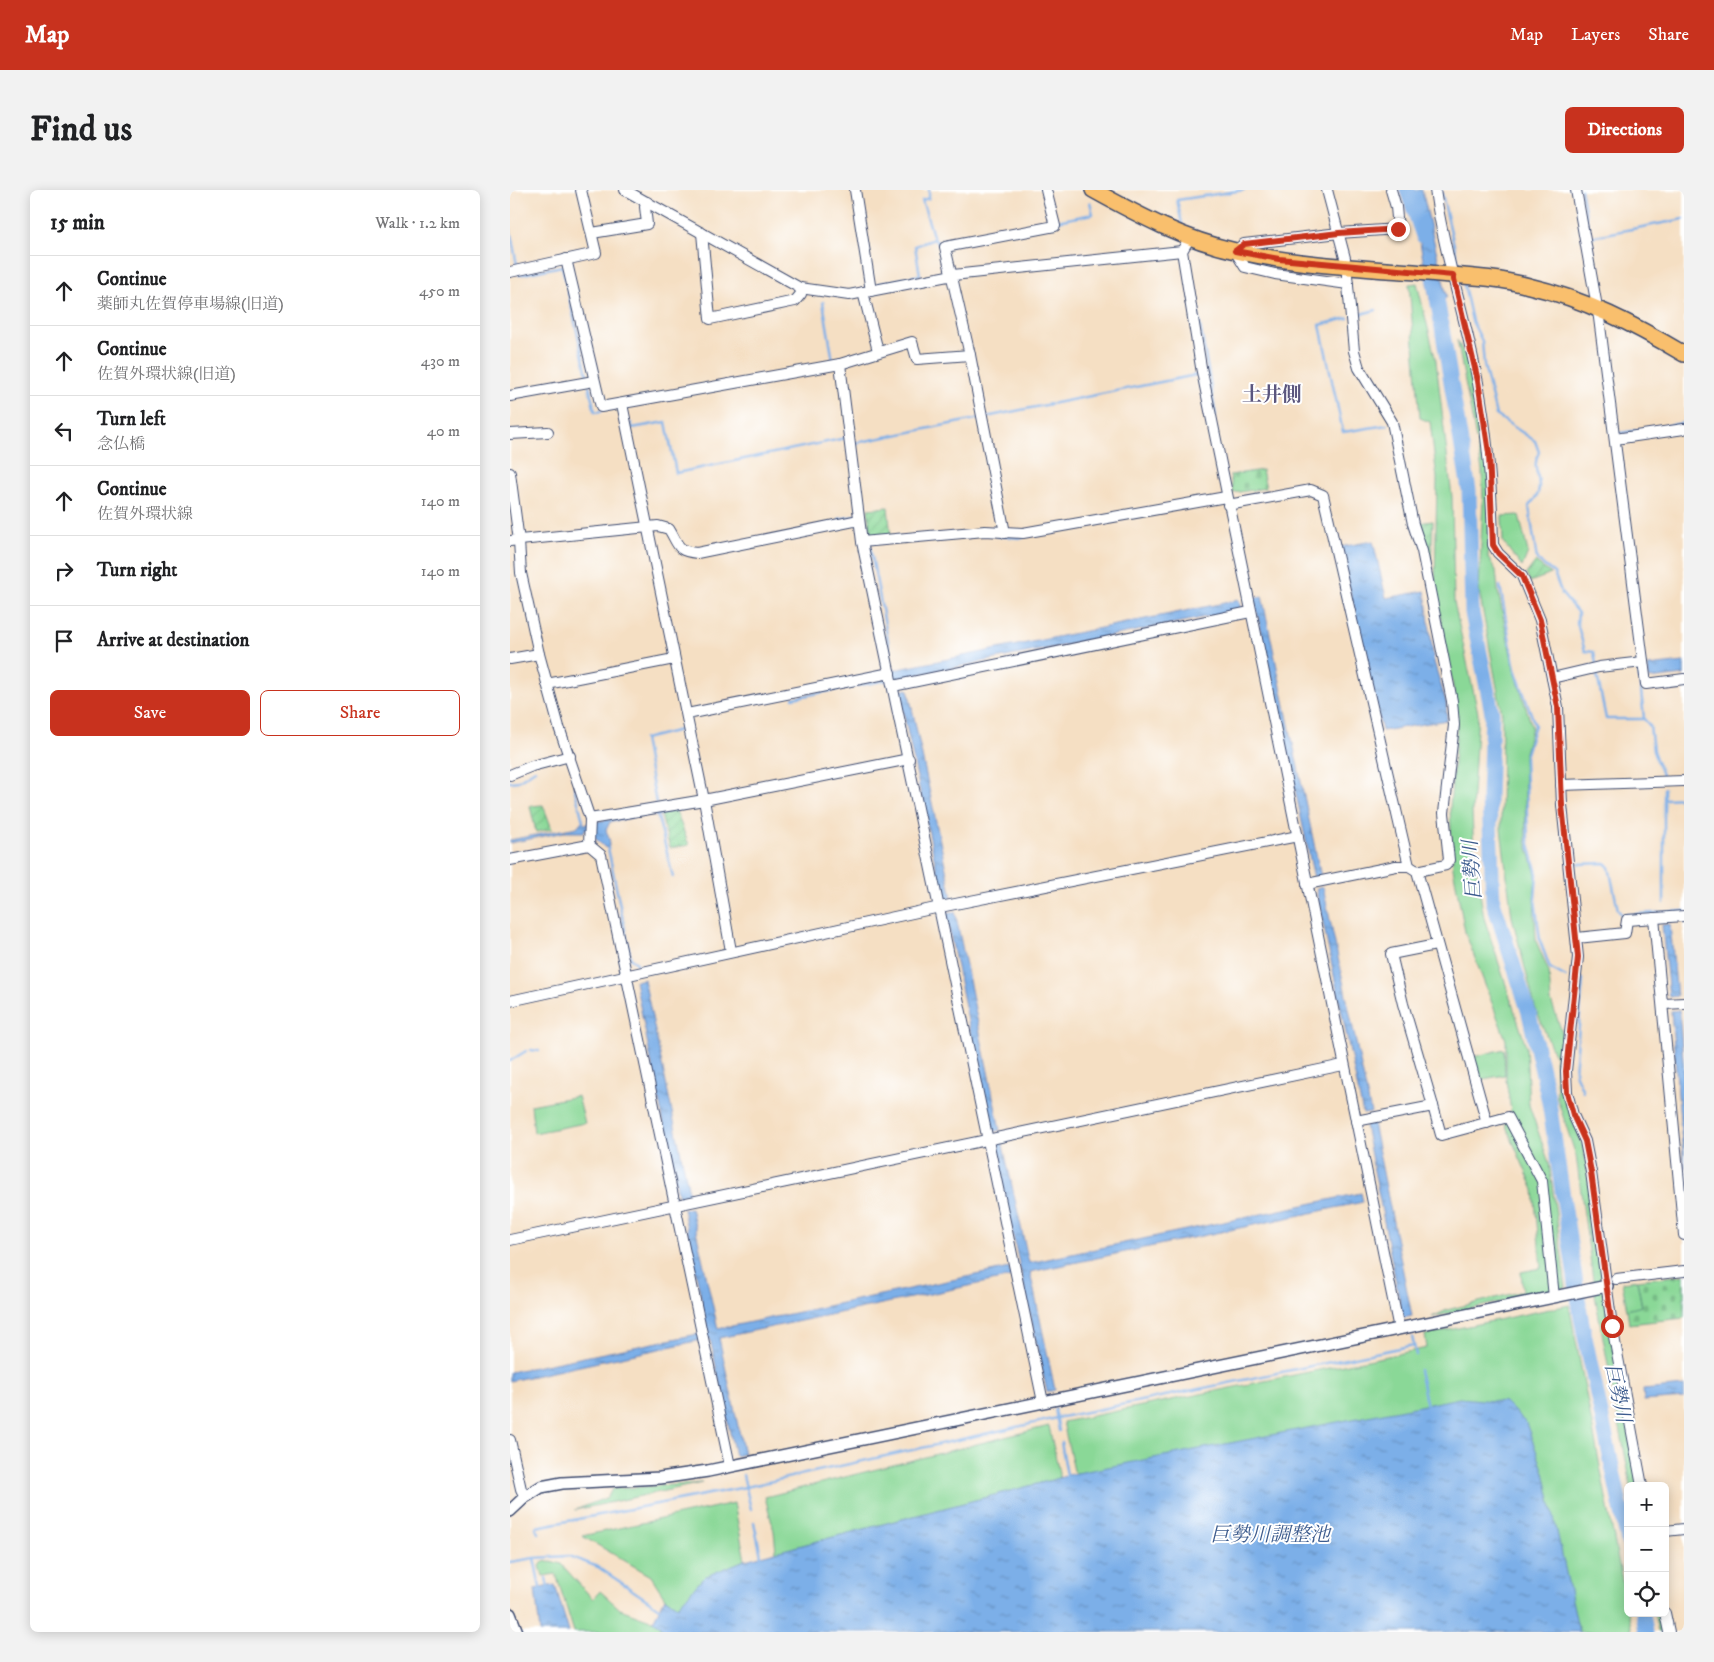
<!DOCTYPE html>
<meta charset="utf-8">
<style>
:root{--surface:#fff;--page:#f2f2f2;--text:#202124;--muted:#757577;--line:#e0e0e0;--accent:#c8321e}
body{margin:0;font-family:"IM FELL DW Pica","Noto Serif JP",serif;background:var(--page);color:var(--text)}
.controls{position:absolute;right:15px;bottom:15px;display:grid;overflow:hidden;border-radius:8px;box-shadow:0 2px 12px #0003}
.controls button{width:45px;height:45px;display:grid;place-items:center;padding:0;border:0;border-bottom:1px solid var(--line);background:var(--surface);color:var(--text);font:25px sans-serif}
.stop{position:absolute;width:15px;height:15px;margin:-11px;border:4px solid #c8321e;border-radius:50%;background:#fff}
.stop.end{background:#c8321e;border-color:#fff;box-shadow:0 1px 5px #0008}
.list{margin:0;padding:0;list-style:none}
h2{display:flex;justify-content:space-between;align-items:center;height:65px;margin:0;padding:0 20px;font-size:21px}
h2 small{font-size:16px;font-weight:400;color:var(--muted)}
.list li{display:grid;grid-template-columns:32px 1fr auto;gap:15px;align-items:center;box-sizing:border-box;height:70px;padding:0 20px;border-top:1px solid var(--line)}
.list b{display:block;font-size:19px;white-space:nowrap}
.list p{margin:0;font-size:16px;white-space:nowrap;color:var(--muted)}
.list em{font-size:16px;font-style:normal;color:var(--muted)}
.actions{display:flex;gap:10px;padding:15px 20px}
.actions a{flex:1;padding:11px 0;border:1px solid var(--accent);border-radius:8px;text-align:center;font-size:18px;color:var(--accent)}
.actions .main{background:var(--accent);color:#fff}
.icon{flex:none;width:28px;height:28px;fill:none;stroke:currentColor;stroke-width:2;stroke-linecap:round;stroke-linejoin:round}
.map{position:relative;flex:none;width:1174px;height:1442px;overflow:hidden;border-radius:8px}
header{display:flex;align-items:center;gap:30px;box-sizing:border-box;height:70px;padding:0 25px;background:var(--accent);color:#fff}
header strong{font-size:24px}
nav{display:flex;gap:28px;margin-inline-start:auto;font-size:18px}
.intro{display:flex;align-items:center;justify-content:space-between;box-sizing:border-box;height:120px;padding:0 30px}
h1{margin:0;font-size:35px}
.button{padding:12px 22px;border-radius:8px;background:var(--accent);color:#fff;font-size:18px;font-weight:700}
main{display:flex;gap:30px;padding:0 30px}
aside{flex:1;background:var(--surface);border-radius:8px;box-shadow:0 2px 12px #0003}
.map>svg:first-child{display:block}
.grass{fill:#8ad897;stroke:#52847a}
.cemetery{fill:url(#cemetery-stones);stroke:#52847a}
.garden{fill:url(#garden-furrows);stroke:#52847a}
.water{fill:url(#water-ripples);stroke:#4c6fa3}
.lines{fill:none;stroke-linecap:round;stroke-linejoin:round}
.stream{stroke:#7cafe8;stroke-width:2.5}
.river{stroke:#7cafe8;stroke-width:15}
.minor-casing{stroke:#3c496d;stroke-width:12}
.tertiary-casing{stroke:#3c496d;stroke-width:14}
.primary-casing{stroke:#3c496d;stroke-width:18}
.minor{stroke:#fff;stroke-width:10}
.tertiary{stroke:#fff;stroke-width:11}
.primary{stroke:#f9bf6d;stroke-width:15}
.route{stroke:#c8321e;stroke-width:6}
.labels{text-anchor:middle;dominant-baseline:central;stroke-width:4;stroke-linejoin:round;paint-order:stroke}
.neighbourhood-label{font-size:20px;font-weight:bold;fill:#5b567e;stroke:#fff}
.water-label{font-size:20px;font-style:italic;fill:#3d5c8e;stroke:#fff}
</style>
<header>
<strong>Map</strong>
<nav><a>Map</a><a>Layers</a><a>Share</a></nav>
</header>
<div class="intro"><h1>Find us</h1><a class="button">Directions</a></div>
<main>
<aside>
<h2>15 min<small>Walk · 1.2 km</small></h2>
<ul class="list">
<li><svg class="icon" aria-label="ahead" viewBox="0 0 24 24"><path d="M12 20V5M6 11l6-6 6 6"/></svg><div><b>Continue</b><p>薬師丸佐賀停車場線(旧道)</p></div><em>450 m</em></li>
<li><svg class="icon" aria-label="ahead" viewBox="0 0 24 24"><path d="M12 20V5M6 11l6-6 6 6"/></svg><div><b>Continue</b><p>佐賀外環状線(旧道)</p></div><em>430 m</em></li>
<li><svg class="icon" aria-label="left" viewBox="0 0 24 24"><path d="M17 20v-9H6M10 6l-5 5 5 5"/></svg><div><b>Turn left</b><p>念仏橋</p></div><em>40 m</em></li>
<li><svg class="icon" aria-label="ahead" viewBox="0 0 24 24"><path d="M12 20V5M6 11l6-6 6 6"/></svg><div><b>Continue</b><p>佐賀外環状線</p></div><em>140 m</em></li>
<li><svg class="icon" aria-label="right" viewBox="0 0 24 24"><path d="M7 20v-9h11M14 6l5 5-5 5"/></svg><div><b>Turn right</b></div><em>140 m</em></li>
<li><svg class="icon" aria-label="arrive" viewBox="0 0 24 24"><path d="M6 21V4h12l-3 4 3 4H6"/></svg><div><b>Arrive at destination</b></div></li>
</ul>
<div class="actions"><a class="main">Save</a><a>Share</a></div>
</aside>
<div class="map">
<svg width="1174" height="1442" viewBox="0 0 1174 1442">
<defs>
<pattern id="cemetery-stones" width="16" height="16" patternUnits="userSpaceOnUse" patternTransform="scale(1.25)"><rect width="16" height="16" fill="#8ad897"/><path d="M2 7V4a2 2 0 0 1 4 0v3zM10 15v-3a2 2 0 0 1 4 0v3z" fill="#76ba85"/></pattern>
<pattern id="garden-furrows" width="10" height="10" patternUnits="userSpaceOnUse" patternTransform="scale(1.25)"><rect width="10" height="10" fill="#8ad897"/><path d="M-1 1l2-2M0 10L10 0M9 11l2-2" fill="none" stroke="#76ba85"/></pattern>
<pattern id="water-ripples" width="26" height="14" patternUnits="userSpaceOnUse" patternTransform="scale(1.25)"><rect width="26" height="14" fill="#7cafe8"/><path d="M2 4q2-2 4 0t4 0M15 11q2-2 4 0t4 0" fill="none" stroke="#658fbf"/></pattern>
</defs>
<rect width="100%" height="100%" fill="#fff"/>
<filter id="ink" filterUnits="userSpaceOnUse"><feTurbulence type="fractalNoise" baseFrequency=".02" numOctaves="2"/><feDisplacementMap in="SourceGraphic" scale="10" xChannelSelector="R" yChannelSelector="G"/><feConvolveMatrix kernelMatrix="1 2 1 2 8 2 1 2 1" color-interpolation-filters="sRGB"/></filter>
<filter id="wash" filterUnits="userSpaceOnUse"><feTurbulence type="fractalNoise" baseFrequency=".0096" numOctaves="4" result="noise"/><feDisplacementMap in="SourceGraphic" scale="20" xChannelSelector="R" yChannelSelector="G"/><feGaussianBlur stdDeviation="1.12" result="paint"/><feColorMatrix in="noise" values="0 0 0 0 0 0 0 0 0 0 0 0 0 0 0 0 0 1.4 0 .05"/><feComposite in="paint" operator="in"/></filter>
<g filter="url(#wash)">
<rect width="100%" height="100%" fill="#f5dfc3"/>
<g class="grass">
<polygon points="907,93 926,171 942,307 944,412 968,523 962,621 964,665 974,728 1016,856 1019,915 1039,973 1056,1098 922,1127 937,1120 1013,1101 1011,1082 1031,1078 1024,1000 995,934 1002,927 996,890 996,850 955,742 943,678 940,618 948,525 925,395 927,288 920,232 910,228 899,94"/>
<polygon points="947,150 961,176 978,275 980,338 978,368 986,380 988,401 1004,479 1022,537 1014,566 1016,651 1026,685 1024,709 1026,751 1039,782 1041,811 1054,848 1051,889 1073,956 1129,1296 1121,1296 1086,1111 1066,966 1047,908 1045,867 1025,817 1002,727 991,639 992,524 969,401 973,308 972,280"/>
<polygon points="1009,325 1018,362 1012,377 993,352 992,326"/>
<polygon points="994,859 995,885 968,890 963,867"/>
<polygon points="68,906 75,933 24,943 21,915"/>
<polygon points="1127,1090 1132,1117 1117,1120 1112,1092"/>
<polygon points="1059,1115 1122,1442 1069,1442 1068,1435 950,1208 917,1216 769,1442 711,1256 565,1285 553,1232 917,1158 915,1145"/>
<polygon points="539,1236 550,1288 266,1362 264,1341 255,1307"/>
<polygon points="192,1293 65,1320 98,1307 102,1299"/>
<polygon points="224,1313 235,1370 194,1387 168,1416 155,1408 141,1386 72,1346"/>
<polygon points="41,1371 51,1374 83,1409 90,1401 110,1419 143,1431 151,1436 152,1442 64,1442 46,1384 33,1386 30,1376 33,1372"/>
<polygon points="1144,1423 1153,1423 1157,1442 1148,1442"/>
</g>
<g class="cemetery">
<polygon points="752,280 756,298 723,303 720,285"/>
<polygon points="1174,1085 1174,1128 1119,1134 1117,1120 1132,1116 1127,1090"/>
</g>
<g class="garden">
<polygon points="378,317 381,347 361,348 358,319"/>
<polygon points="923,331 921,373 907,333"/>
<polygon points="1025,372 1041,384 1020,392 1016,384"/>
<polygon points="33,615 42,639 26,642 20,616"/>
<polygon points="166,621 179,655 160,658 151,625"/>
</g>
<g class="water">
<polygon points="901,0 912,0 937,107 934,110 920,110"/>
<polygon points="863,351 876,408 915,401 924,472 936,512 937,530 872,541 830,357"/>
<polygon points="752,406 811,687 804,688 744,408"/>
<polygon points="729,410 731,420 385,489 384,480"/>
<polygon points="1174,472 1174,485 1139,489 1138,476"/>
<polygon points="398,499 442,708 433,710 389,501"/>
<polygon points="188,612 191,616 161,621 146,627 143,624 100,632 96,640 100,652 98,658 94,657 75,638 74,642 54,642 0,653 0,650 67,637 72,631 75,634"/>
<polygon points="813,697 861,923 853,924 806,699"/>
<polygon points="445,722 490,940 481,942 436,724"/>
<polygon points="1160,734 1167,806 1159,807 1152,735"/>
<polygon points="134,789 180,1007 169,1008 125,791"/>
<polygon points="1169,820 1174,883 1174,978 1161,821"/>
<polygon points="863,933 902,1126 893,1128 855,935"/>
<polygon points="492,951 519,1073 851,1003 853,1012 520,1082 545,1200 537,1202 483,953"/>
<polygon points="181,1018 208,1139 499,1078 501,1087 209,1148 234,1264 225,1266 200,1148 0,1191 0,1182 198,1142 173,1019"/>
<polygon points="1174,1196 1174,1208 1134,1211 1133,1200"/>
<polygon points="950,1208 995,1212 1016,1233 1034,1282 1069,1442 152,1442 151,1436 143,1431 155,1408 168,1416 194,1387 235,1370 550,1288 557,1285"/>
<polygon points="45,1395 59,1442 30,1442 25,1399"/>
</g>
<g class="lines">
<g class="stream">
<polyline points="419,0 419,8 412,10 424,49 431,56"/>
<polyline points="931,0 949,76"/>
<polyline points="1071,0 1080,47 1174,29"/>
<polyline points="547,31 583,24 580,12"/>
<polyline points="672,34 667,10 734,0"/>
<polyline points="0,39 7,75"/>
<polyline points="9,85 52,76 78,189"/>
<polyline points="368,94 410,85 405,56 424,49"/>
<path d="M 954,95 L 962,131 L 972,151 L 974,175 L 986,225 L 1025,251 L 1029,262 C 1020,279 1033,288 1028,303 C 1027,307 1022,312 1019,316 L 1027,370 L 1044,383 L 1052,404 L 1068,423 L 1067,433 L 1075,461 L 1084,462 L 1086,474"/>
<polyline points="684,101 706,226"/>
<polyline points="313,112 323,171"/>
<polyline points="843,126 866,120"/>
<polyline points="838,128 810,135 833,242 877,235"/>
<polyline points="79,196 85,222 92,221"/>
<polyline points="476,227 686,185"/>
<polyline points="121,233 122,238 156,232 166,283 336,248"/>
<polyline points="1110,243 1174,233"/>
<polyline points="345,253 471,228"/>
<polyline points="347,270 354,324"/>
<polyline points="351,325 354,324 358,348"/>
<polyline points="329,329 346,326"/>
<polyline points="486,346 513,348"/>
<polyline points="360,356 380,461"/>
<polyline points="739,385 744,408"/>
<polyline points="990,396 1005,479 1025,535 1015,567 1018,650 1027,684 1025,709 1030,751 1040,778 1056,787"/>
<polyline points="1086,480 1096,529 1134,529 1140,536 1143,561 1152,585"/>
<polyline points="1133,483 1129,483 1134,528"/>
<polyline points="283,508 377,490"/>
<polyline points="0,592 8,591 25,580"/>
<polyline points="64,597 73,631"/>
<polyline points="1154,598 1154,713"/>
<polyline points="1156,609 1174,608"/>
<polyline points="146,613 134,549 174,539"/>
<polyline points="147,623 163,687"/>
<polyline points="98,658 121,769 127,773 128,781"/>
<polyline points="1069,674 1095,673 1099,677 1108,720 1112,725 1174,721"/>
<polyline points="1073,789 1065,883 1073,901"/>
<polyline points="21,860 29,861"/>
<polyline points="0,871 16,861"/>
<polyline points="904,1155 906,1165"/>
<polyline points="909,1180 917,1216"/>
<polyline points="545,1219 549,1241"/>
<polyline points="551,1252 557,1285"/>
<polyline points="233,1285 241,1319"/>
<polyline points="244,1332 251,1366"/>
<polyline points="28,1343 26,1337 236,1297 547,1228 904,1155 902,1147"/>
<polyline points="24,1368 59,1366 88,1377 149,1418"/>
<polyline points="0,1372 24,1368 30,1398"/>
<polyline points="36,1388 38,1397"/>
</g>
<g class="river">
<polyline points="897,0 913,46"/>
<polyline points="924,90 959,300 962,423 982,523 979,608 983,711 1019,823 1039,912 1071,1128 1118,1352"/>
<polyline points="1133,1423 1136,1442"/>
</g>
</g>
</g>
<g filter="url(#ink)">
<g class="lines">
<defs>
<g id="minor">
<polyline points="115,0 290,98 339,105 443,85 672,61"/>
<polyline points="345,0 361,101"/>
<polyline points="817,0 835,68"/>
<path d="M 925,0 C 934,65 956,128 968,193 C 978,247 982,300 983,355 L 988,363 L 1012,386 L 1030,430 L 1048,517 L 1052,615 L 1068,767 L 1056,881 L 1057,902 L 1063,925 L 1075,951 L 1081,982 L 1102,1136 L 1132,1296"/>
<polyline points="1066,0 1089,128 1136,494 1174,489"/>
<polyline points="82,43 137,34 135,17 137,12"/>
<polyline points="192,43 200,129 285,111 291,104 290,98"/>
<polyline points="680,47 672,61 691,177 889,1139"/>
<polyline points="56,69 91,217 330,174 402,152 407,169 460,165"/>
<polyline points="0,82 86,63 71,0"/>
<polyline points="837,85 844,161 849,178 882,232 903,334 912,361 942,511 944,535 934,623 939,670 936,675 907,681"/>
<polyline points="838,94 765,84 735,77 725,61 734,54 829,43 888,39 886,17 881,0"/>
<polyline points="353,102 368,161"/>
<polyline points="330,174 352,352 533,1212"/>
<polyline points="0,206 84,191"/>
<polyline points="112,214 194,610 221,761"/>
<polyline points="0,244 38,242"/>
<polyline points="1105,249 1174,239"/>
<polyline points="0,283 9,351 11,383 29,464 49,537 80,629 79,655"/>
<polyline points="718,315 801,300 813,305 899,676"/>
<polyline points="495,343 460,165 435,57 545,36 536,0"/>
<path d="M 0,351 L 148,336 L 159,339 C 169,355 166,361 187,363 L 349,330"/>
<polyline points="352,352 475,341 513,343 716,307"/>
<polyline points="0,469 29,464"/>
<polyline points="1042,488 1089,477 1133,472"/>
<polyline points="37,494 164,469"/>
<polyline points="383,496 740,422"/>
<polyline points="177,524 380,483"/>
<polyline points="0,585 22,576 60,566"/>
<polyline points="1051,595 1174,591"/>
<polyline points="80,629 194,610 399,569"/>
<polyline points="79,655 91,665 220,1276"/>
<polyline points="0,670 79,655"/>
<polyline points="797,694 886,676 899,676 907,681 977,933"/>
<polyline points="1144,728 1174,1045"/>
<polyline points="1067,748 1115,743 1117,730 1174,726"/>
<polyline points="0,811 430,717 788,646"/>
<polyline points="1154,814 1174,813"/>
<polyline points="923,916 893,814 881,764 926,755"/>
<polyline points="846,931 923,916 931,945 998,927 1032,991 1044,1107"/>
<polyline points="0,1050 833,875"/>
<polyline points="1106,1089 1174,1081"/>
<polyline points="0,1250 11,1299 15,1307"/>
<polyline points="1155,1341 1174,1339"/>
<polyline points="1155,1423 1159,1442"/>
</g>
<g id="tertiary">
<polyline points="0,1321 15,1307 31,1297 52,1293 150,1288 198,1281 1097,1096"/>
<polyline points="0,1424 7,1442"/>
</g>
<path id="primary" d="M 583,0 C 628,25 675,50 726,61 C 788,75 854,78 917,83 C 951,86 986,87 1019,96 C 1075,109 1125,135 1174,164"/>
</defs>
<use href="#minor" class="minor-casing"/>
<use href="#tertiary" class="tertiary-casing"/>
<use href="#primary" class="primary-casing"/>
<use href="#minor" class="minor"/>
<use href="#tertiary" class="tertiary"/>
<use href="#primary" class="primary"/>
</g>
</g>
<g class="lines" filter="url(#ink)">
<polyline class="route" points="888,39 829,43 734,54 725,61 769,69 943,85 968,191 979,263 983,355 988,363 1012,386 1030,430 1048,517 1052,615 1068,767 1056,881 1057,902 1063,925 1075,951 1081,982 1102,1136"/>
</g>
<g class="labels">
<g class="neighbourhood-label">
<text x="762" y="205">土井側</text>
</g>
<g class="water-label">
<text transform="translate(963 680) rotate(-94)">巨勢川</text>
<text transform="translate(1107 1203) rotate(78)">巨勢川</text>
<text x="760" y="1345">巨勢川調整池</text>
</g>
</g>
</svg>
<div class="controls">
<button>+</button>
<button>−</button>
<button><svg class="icon" aria-label="locate" viewBox="0 0 24 24"><circle cx="12" cy="12" r="6"/><path d="M12 2v4M12 18v4M2 12h4M18 12h4"/></svg></button>
</div>
<div class="stop" style="left:1102px;top:1136px"></div>
<div class="stop end" style="left:888px;top:39px"></div>
</div>
</main>
